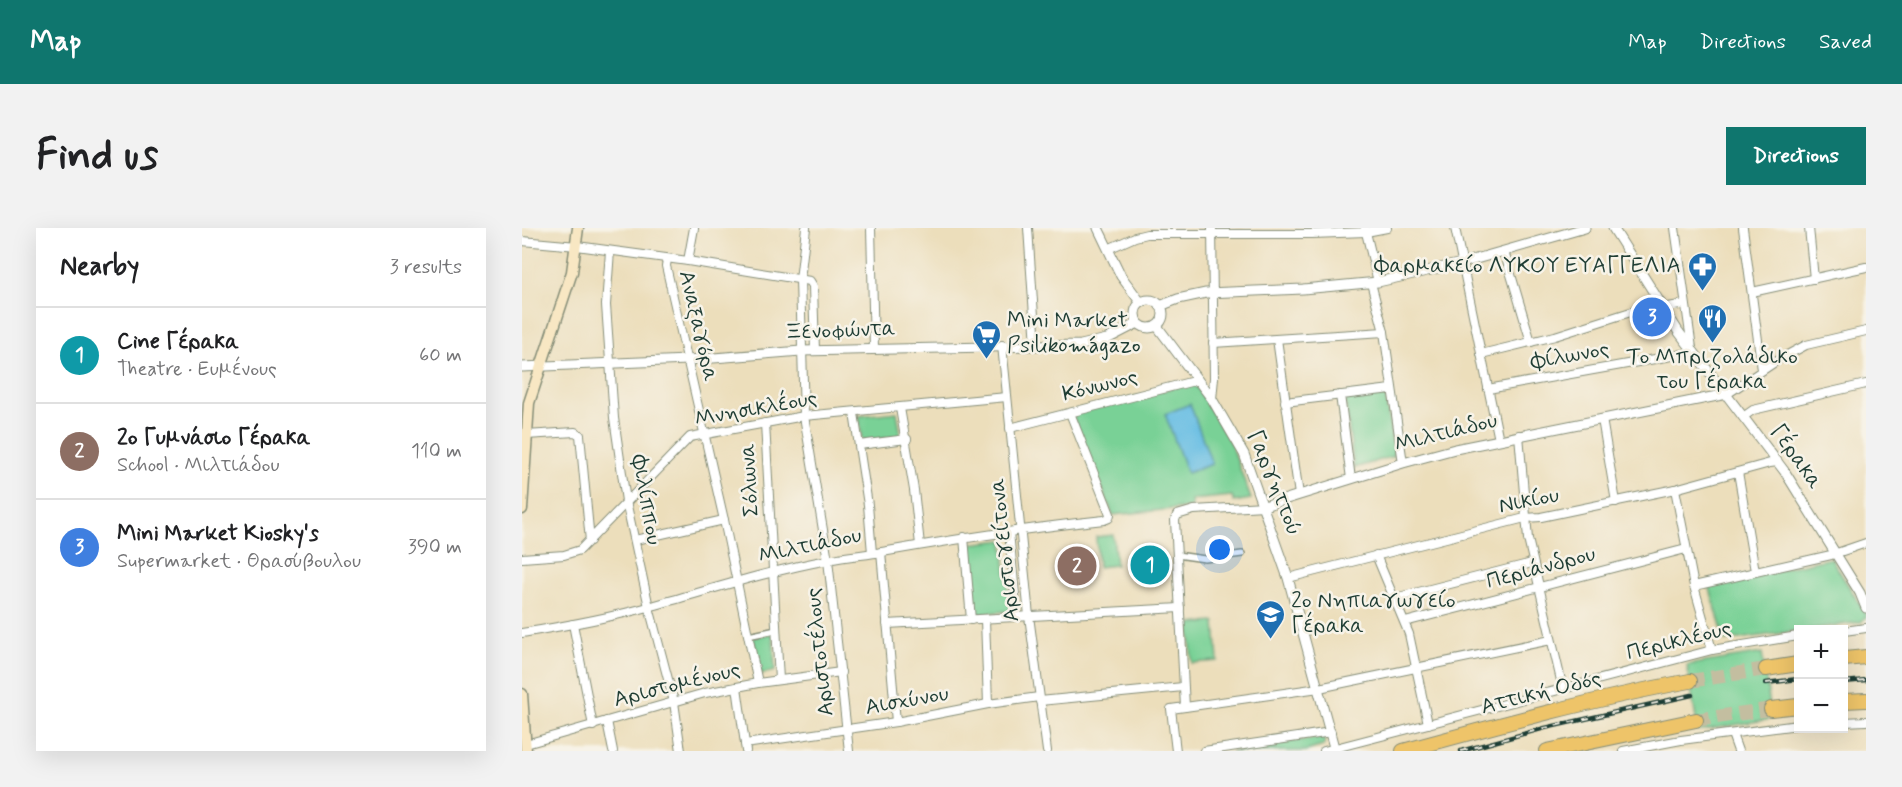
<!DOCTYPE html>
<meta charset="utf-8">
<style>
:root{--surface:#fff;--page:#f2f2f2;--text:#202124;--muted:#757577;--line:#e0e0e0;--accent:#0f766e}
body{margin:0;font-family:Mynerve,sans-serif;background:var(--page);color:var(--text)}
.controls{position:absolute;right:18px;bottom:18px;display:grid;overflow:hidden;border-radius:0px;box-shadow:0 6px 24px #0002}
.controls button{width:54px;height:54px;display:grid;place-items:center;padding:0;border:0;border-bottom:2px solid var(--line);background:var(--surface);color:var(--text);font:30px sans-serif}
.you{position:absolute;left:698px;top:322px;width:21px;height:21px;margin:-15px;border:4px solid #fff;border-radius:50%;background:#1a73e8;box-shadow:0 0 0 9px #1a73e833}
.badge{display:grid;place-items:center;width:39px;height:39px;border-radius:50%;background:var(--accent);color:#fff;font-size:20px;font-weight:700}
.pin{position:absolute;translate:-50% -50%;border:3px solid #fff;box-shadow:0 2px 6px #0006}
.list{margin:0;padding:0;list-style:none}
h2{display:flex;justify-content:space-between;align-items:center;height:78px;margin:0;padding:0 24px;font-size:26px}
h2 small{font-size:20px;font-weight:400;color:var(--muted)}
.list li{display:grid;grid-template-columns:39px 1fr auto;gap:18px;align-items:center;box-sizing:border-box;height:96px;padding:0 24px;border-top:2px solid var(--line)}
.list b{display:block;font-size:22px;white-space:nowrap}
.list p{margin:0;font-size:20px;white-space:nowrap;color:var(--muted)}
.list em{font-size:20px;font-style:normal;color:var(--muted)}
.map{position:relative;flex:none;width:1344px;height:523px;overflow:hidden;border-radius:0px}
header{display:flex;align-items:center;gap:36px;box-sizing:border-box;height:84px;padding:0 30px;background:var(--accent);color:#fff}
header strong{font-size:28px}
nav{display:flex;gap:33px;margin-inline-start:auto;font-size:21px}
.intro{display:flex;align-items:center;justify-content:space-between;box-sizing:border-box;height:144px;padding:0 36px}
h1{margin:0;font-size:42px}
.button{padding:15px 27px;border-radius:0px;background:var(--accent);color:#fff;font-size:21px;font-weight:700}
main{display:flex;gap:36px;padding:0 36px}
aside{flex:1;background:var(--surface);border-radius:0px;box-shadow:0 6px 24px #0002}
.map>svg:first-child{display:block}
.green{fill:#79d196;stroke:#4c8765;stroke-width:1.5}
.water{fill:#66bde3;stroke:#427d8c;stroke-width:1.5}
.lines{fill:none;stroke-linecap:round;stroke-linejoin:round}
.motorway-tunnel{stroke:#c3bea0;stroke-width:14;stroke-dasharray:14 7;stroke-linecap:butt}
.pedestrian-casing{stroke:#868e78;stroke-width:8}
.minor-casing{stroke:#868e78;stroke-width:10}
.tertiary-casing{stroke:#868e78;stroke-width:11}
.secondary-casing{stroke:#868e78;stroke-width:13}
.motorway-casing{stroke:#868e78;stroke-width:16}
.pedestrian{stroke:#fff;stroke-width:5}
.minor{stroke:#fff;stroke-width:8}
.tertiary{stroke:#fff;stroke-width:9}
.secondary{stroke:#f8e7c3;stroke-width:10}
.motorway{stroke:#eec469;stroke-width:14}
.rail-casing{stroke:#1f3d34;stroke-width:4.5}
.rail{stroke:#f7f3e8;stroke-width:2;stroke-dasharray:7;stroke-linecap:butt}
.labels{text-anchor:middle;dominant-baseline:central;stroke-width:5;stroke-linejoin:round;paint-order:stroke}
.poi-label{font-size:22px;fill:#1f3d34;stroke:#f7f3e8;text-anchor:start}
.street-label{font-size:22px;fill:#1f3d34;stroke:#f7f3e8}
</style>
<header>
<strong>Map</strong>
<nav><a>Map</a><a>Directions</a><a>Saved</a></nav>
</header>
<div class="intro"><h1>Find us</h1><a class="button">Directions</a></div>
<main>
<aside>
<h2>Nearby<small>3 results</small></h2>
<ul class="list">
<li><span class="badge" style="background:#0f9aa8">1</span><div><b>Cine Γέρακα</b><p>Theatre · Ευμένους</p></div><em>60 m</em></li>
<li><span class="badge" style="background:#8d6e63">2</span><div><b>2ο Γυμνάσιο Γέρακα</b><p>School · Μιλτιάδου</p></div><em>110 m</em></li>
<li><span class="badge" style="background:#3f7fe0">3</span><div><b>Mini Market Kiosky's</b><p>Supermarket · Θρασύβουλου</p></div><em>390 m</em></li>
</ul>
</aside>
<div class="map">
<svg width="1344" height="523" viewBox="0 0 1344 523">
<rect width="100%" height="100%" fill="#f7f3e8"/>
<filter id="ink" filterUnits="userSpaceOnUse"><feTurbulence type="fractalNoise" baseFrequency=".0167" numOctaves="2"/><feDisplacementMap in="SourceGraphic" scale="12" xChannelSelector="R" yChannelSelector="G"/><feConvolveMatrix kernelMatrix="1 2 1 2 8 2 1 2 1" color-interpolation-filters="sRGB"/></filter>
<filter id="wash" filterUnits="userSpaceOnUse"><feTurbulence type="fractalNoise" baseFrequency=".008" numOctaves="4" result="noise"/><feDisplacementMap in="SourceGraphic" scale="24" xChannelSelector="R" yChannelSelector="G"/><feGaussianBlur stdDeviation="1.35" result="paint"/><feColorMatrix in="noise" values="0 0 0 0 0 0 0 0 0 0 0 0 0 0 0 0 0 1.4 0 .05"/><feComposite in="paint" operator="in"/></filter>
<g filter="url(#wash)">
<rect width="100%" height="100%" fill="#ecdebb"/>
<g class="green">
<polygon points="672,154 709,216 729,271 712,274 710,268 669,272 670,279 591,287 550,186"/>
<polygon points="863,165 872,228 832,240 823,171"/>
<polygon points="375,184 379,208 340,213 337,188"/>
<polygon points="591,307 594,337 576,339 574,309"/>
<polygon points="481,312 488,383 453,386 447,316"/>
<polygon points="1309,330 1344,386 1344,389 1339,394 1203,413 1187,357"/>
<polygon points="693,394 696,433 670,435 667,396"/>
<polygon points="251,405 253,443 239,446 231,409"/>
<polygon points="1240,425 1250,491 1176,503 1165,437"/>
<polygon points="800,509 803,514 801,518 784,523 709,523"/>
</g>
<polygon class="water" points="668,176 690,236 665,245 643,186"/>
</g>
<g filter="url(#ink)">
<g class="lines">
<g class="motorway-tunnel">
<polyline points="1168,453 1244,441"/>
<polyline points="1174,492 1249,481"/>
</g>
<defs>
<g id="pedestrian">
<polyline points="655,327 683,331 720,326"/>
<polyline points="226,408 254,402"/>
</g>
<g id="minor">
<polyline points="284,0 278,52 282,188 306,332 327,523"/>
<polyline points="349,0 352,120"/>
<polyline points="506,0 514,117"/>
<polyline points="843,0 856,54"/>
<polyline points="933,0 977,212"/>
<polyline points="1153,0 1170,120"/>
<polyline points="1221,0 1240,142"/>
<polyline points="1287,0 1292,51"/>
<polyline points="0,13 55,18 166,33 288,53 291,58 293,123"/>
<polyline points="586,21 613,9 625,6 790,6 844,4 865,0"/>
<polyline points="88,23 84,77 92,190 104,273 127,379 152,474 159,523"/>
<polyline points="982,23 1009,114"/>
<polyline points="145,31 144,38 202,292 236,455"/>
<polyline points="166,33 172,0"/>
<polyline points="849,55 862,104 881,235"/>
<polyline points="1230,64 1344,39"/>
<polyline points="1141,80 1163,76"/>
<polyline points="755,111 777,267"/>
<polyline points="691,115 862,104"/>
<polyline points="480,117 507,388 525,523"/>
<polyline points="959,126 1033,108 1137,75"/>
<polyline points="966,161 1172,124"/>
<polyline points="1205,166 1256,132 1284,117 1344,103"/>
<polyline points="818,167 829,251"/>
<polyline points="690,171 692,150 690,0"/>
<polyline points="763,174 869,161"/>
<polyline points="378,180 392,262 398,317"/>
<polyline points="332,185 346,277 350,325"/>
<polyline points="1221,189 1231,182 1344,156"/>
<polyline points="1080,191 1094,274"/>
<polyline points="243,195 257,452"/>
<polyline points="488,200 676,152"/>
<polyline points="4,207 53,204 58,207 68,313"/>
<polyline points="997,207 1006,311 1041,461"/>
<polyline points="337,217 385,211"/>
<polyline points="1216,244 1233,343"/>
<polyline points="1153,261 1172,358 1190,422"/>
<polyline points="487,304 495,388"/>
<polyline points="442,309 449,392"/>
<polyline points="113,312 202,292"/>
<polyline points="359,324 374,494"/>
<polyline points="854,327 887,406 906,496"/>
<polyline points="0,330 42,327 58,322 168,209 282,188 485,169"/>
<polyline points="766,350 1003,290 1019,289 1153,261 1248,235 1256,234"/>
<polyline points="1172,358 1309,327 1344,315"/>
<polyline points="873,370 1010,335"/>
<polyline points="463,391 466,476"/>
<polyline points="883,394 1164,321"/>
<polyline points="51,396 71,498"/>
<polyline points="365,396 658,380"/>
<polyline points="1322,403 1344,400"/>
<path d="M 0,405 C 43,398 87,390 130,378 C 188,362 246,343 306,332 C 324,328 342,327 360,324 C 434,311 507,300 582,292 L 587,290 L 588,286 L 548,185"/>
<polyline points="215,459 224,523"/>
<polyline points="518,473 661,459"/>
<polyline points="663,479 653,292 655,287 672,282 742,278"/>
<polyline points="85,493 91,523"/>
<polyline points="1322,494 1344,493"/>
<polyline points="1210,506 1216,523"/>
<polyline points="4,516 183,465 236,455 319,444"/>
<polyline points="223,516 374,494 466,476 517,469"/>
<polyline points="654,523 649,481 797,460 1029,412"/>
<polyline points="682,523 809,504"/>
<polyline points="802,523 1190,422 1276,408"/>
<polyline points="1101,523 1159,512 1276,497"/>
</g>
<g id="tertiary">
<polyline points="576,0 599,48 619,75"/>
<polyline points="1091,0 1156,103 1263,244 1338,365 1344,380"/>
<circle cx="627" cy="86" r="14"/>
<polyline points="638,78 656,71 684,65 781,61 856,54 940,35 1063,0"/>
<polyline points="635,98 690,171 722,226 766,350 813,523"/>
<polyline points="0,139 166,132 279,123 559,117 585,111 616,95"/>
<polyline points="742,278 881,235 933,221 1205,166"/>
</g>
<g id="secondary">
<polyline points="0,281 7,175 50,44 56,0"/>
<polyline points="0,466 4,523"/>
</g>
<g id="motorway">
<polyline points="1322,431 1344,429"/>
<polyline points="1244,441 1276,436"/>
<polyline points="1322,473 1344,472"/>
<polyline points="1249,481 1276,478"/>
<path d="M 881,523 C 976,497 1071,471 1168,453"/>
<polyline points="1025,523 1174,492"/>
</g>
</defs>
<use href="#pedestrian" class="pedestrian-casing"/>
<use href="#minor" class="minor-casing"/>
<use href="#tertiary" class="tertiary-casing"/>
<use href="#secondary" class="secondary-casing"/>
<use href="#motorway" class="motorway-casing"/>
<use href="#pedestrian" class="pedestrian"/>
<use href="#minor" class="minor"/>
<use href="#tertiary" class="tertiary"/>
<use href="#secondary" class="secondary"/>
<use href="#motorway" class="motorway"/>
<defs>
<g id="rail">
<polyline points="1322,454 1344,452"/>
<polyline points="1244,455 1276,451"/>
<polyline points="939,523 1023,500 1170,467"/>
</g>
</defs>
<use href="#rail" class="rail-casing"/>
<use href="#rail" class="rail"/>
</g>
</g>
<defs>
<symbol id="pharmacy-pin" viewBox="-11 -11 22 30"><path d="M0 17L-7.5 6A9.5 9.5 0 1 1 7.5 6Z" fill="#1f6fb2" stroke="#f7f3e8"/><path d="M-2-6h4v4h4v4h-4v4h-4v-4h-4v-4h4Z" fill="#fff"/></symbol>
<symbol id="restaurant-pin" viewBox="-11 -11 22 30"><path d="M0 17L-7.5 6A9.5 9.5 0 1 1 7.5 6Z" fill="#1f6fb2" stroke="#f7f3e8"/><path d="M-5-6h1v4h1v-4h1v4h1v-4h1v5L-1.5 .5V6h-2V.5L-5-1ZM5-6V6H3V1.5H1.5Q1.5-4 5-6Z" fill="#fff"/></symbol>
<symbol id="supermarket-pin" viewBox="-11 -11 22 30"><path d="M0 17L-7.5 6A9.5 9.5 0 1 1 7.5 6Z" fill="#1f6fb2" stroke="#f7f3e8"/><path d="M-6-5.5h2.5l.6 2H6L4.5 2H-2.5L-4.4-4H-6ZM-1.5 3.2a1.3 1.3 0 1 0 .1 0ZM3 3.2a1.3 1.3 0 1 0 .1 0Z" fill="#fff"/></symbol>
<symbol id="school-pin" viewBox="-11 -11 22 30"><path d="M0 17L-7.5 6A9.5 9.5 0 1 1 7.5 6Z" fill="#1f6fb2" stroke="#f7f3e8"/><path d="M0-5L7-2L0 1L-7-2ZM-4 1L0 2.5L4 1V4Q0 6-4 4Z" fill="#fff"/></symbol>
</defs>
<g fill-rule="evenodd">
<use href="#pharmacy-pin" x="1164" y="22" width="33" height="45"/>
<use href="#restaurant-pin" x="1174" y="74" width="33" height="45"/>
<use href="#supermarket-pin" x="448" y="90" width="33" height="45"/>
<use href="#school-pin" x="732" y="370" width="33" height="45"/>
</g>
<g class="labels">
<g class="poi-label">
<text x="1159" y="38" text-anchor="end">Φαρμακείο ΛΥΚΟΥ ΕΥΑΓΓΕΛΙΑ</text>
<text x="485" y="93">Mini Market<tspan x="485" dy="25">Psilikomágazo</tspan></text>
<text x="1190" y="129" text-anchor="middle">Το Μπριζολάδικο<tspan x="1190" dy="25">του Γέρακα</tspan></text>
<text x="769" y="373">2ο Νηπιαγωγείο<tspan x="769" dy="25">Γέρακα</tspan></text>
</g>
<g class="street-label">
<text transform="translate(176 98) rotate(77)">Αναξαγόρα</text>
<text transform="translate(318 103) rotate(-2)">Ξενοφώντα</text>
<text transform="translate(1048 128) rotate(-10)">Φίλωνος</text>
<text transform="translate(578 158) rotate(-14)">Κόνωνος</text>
<text transform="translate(234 181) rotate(-10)">Μνησικλέους</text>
<text transform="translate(924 205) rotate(-14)">Μιλτιάδου</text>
<text transform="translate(1274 229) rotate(55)">Γέρακα</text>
<text transform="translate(228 252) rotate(-93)">Σόλωνα</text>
<text transform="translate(752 255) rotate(68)">Γαργηττού</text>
<text transform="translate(124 272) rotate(80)">Φιλίππου</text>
<text transform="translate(1007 273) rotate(-11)">Νικίου</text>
<text transform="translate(288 318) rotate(-12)">Μιλτιάδου</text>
<text transform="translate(483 322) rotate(-96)">Αριστογείτονα</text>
<text transform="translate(1019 340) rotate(-15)">Περιάνδρου</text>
<text transform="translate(1157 413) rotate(-14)">Περικλέους</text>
<text transform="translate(298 424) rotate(-96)">Αριστοτέλους</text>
<text transform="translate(155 457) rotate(-14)">Αριστομένους</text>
<text transform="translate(1019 465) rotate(-14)">Αττική Οδός</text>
<text transform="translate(385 473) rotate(-10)">Αισχύνου</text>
</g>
</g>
</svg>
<div class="controls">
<button>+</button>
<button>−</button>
</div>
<div class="you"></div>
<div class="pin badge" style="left:628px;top:337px;background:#0f9aa8">1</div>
<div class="pin badge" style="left:555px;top:338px;background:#8d6e63">2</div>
<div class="pin badge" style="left:1130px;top:89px;background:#3f7fe0">3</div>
</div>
</main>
